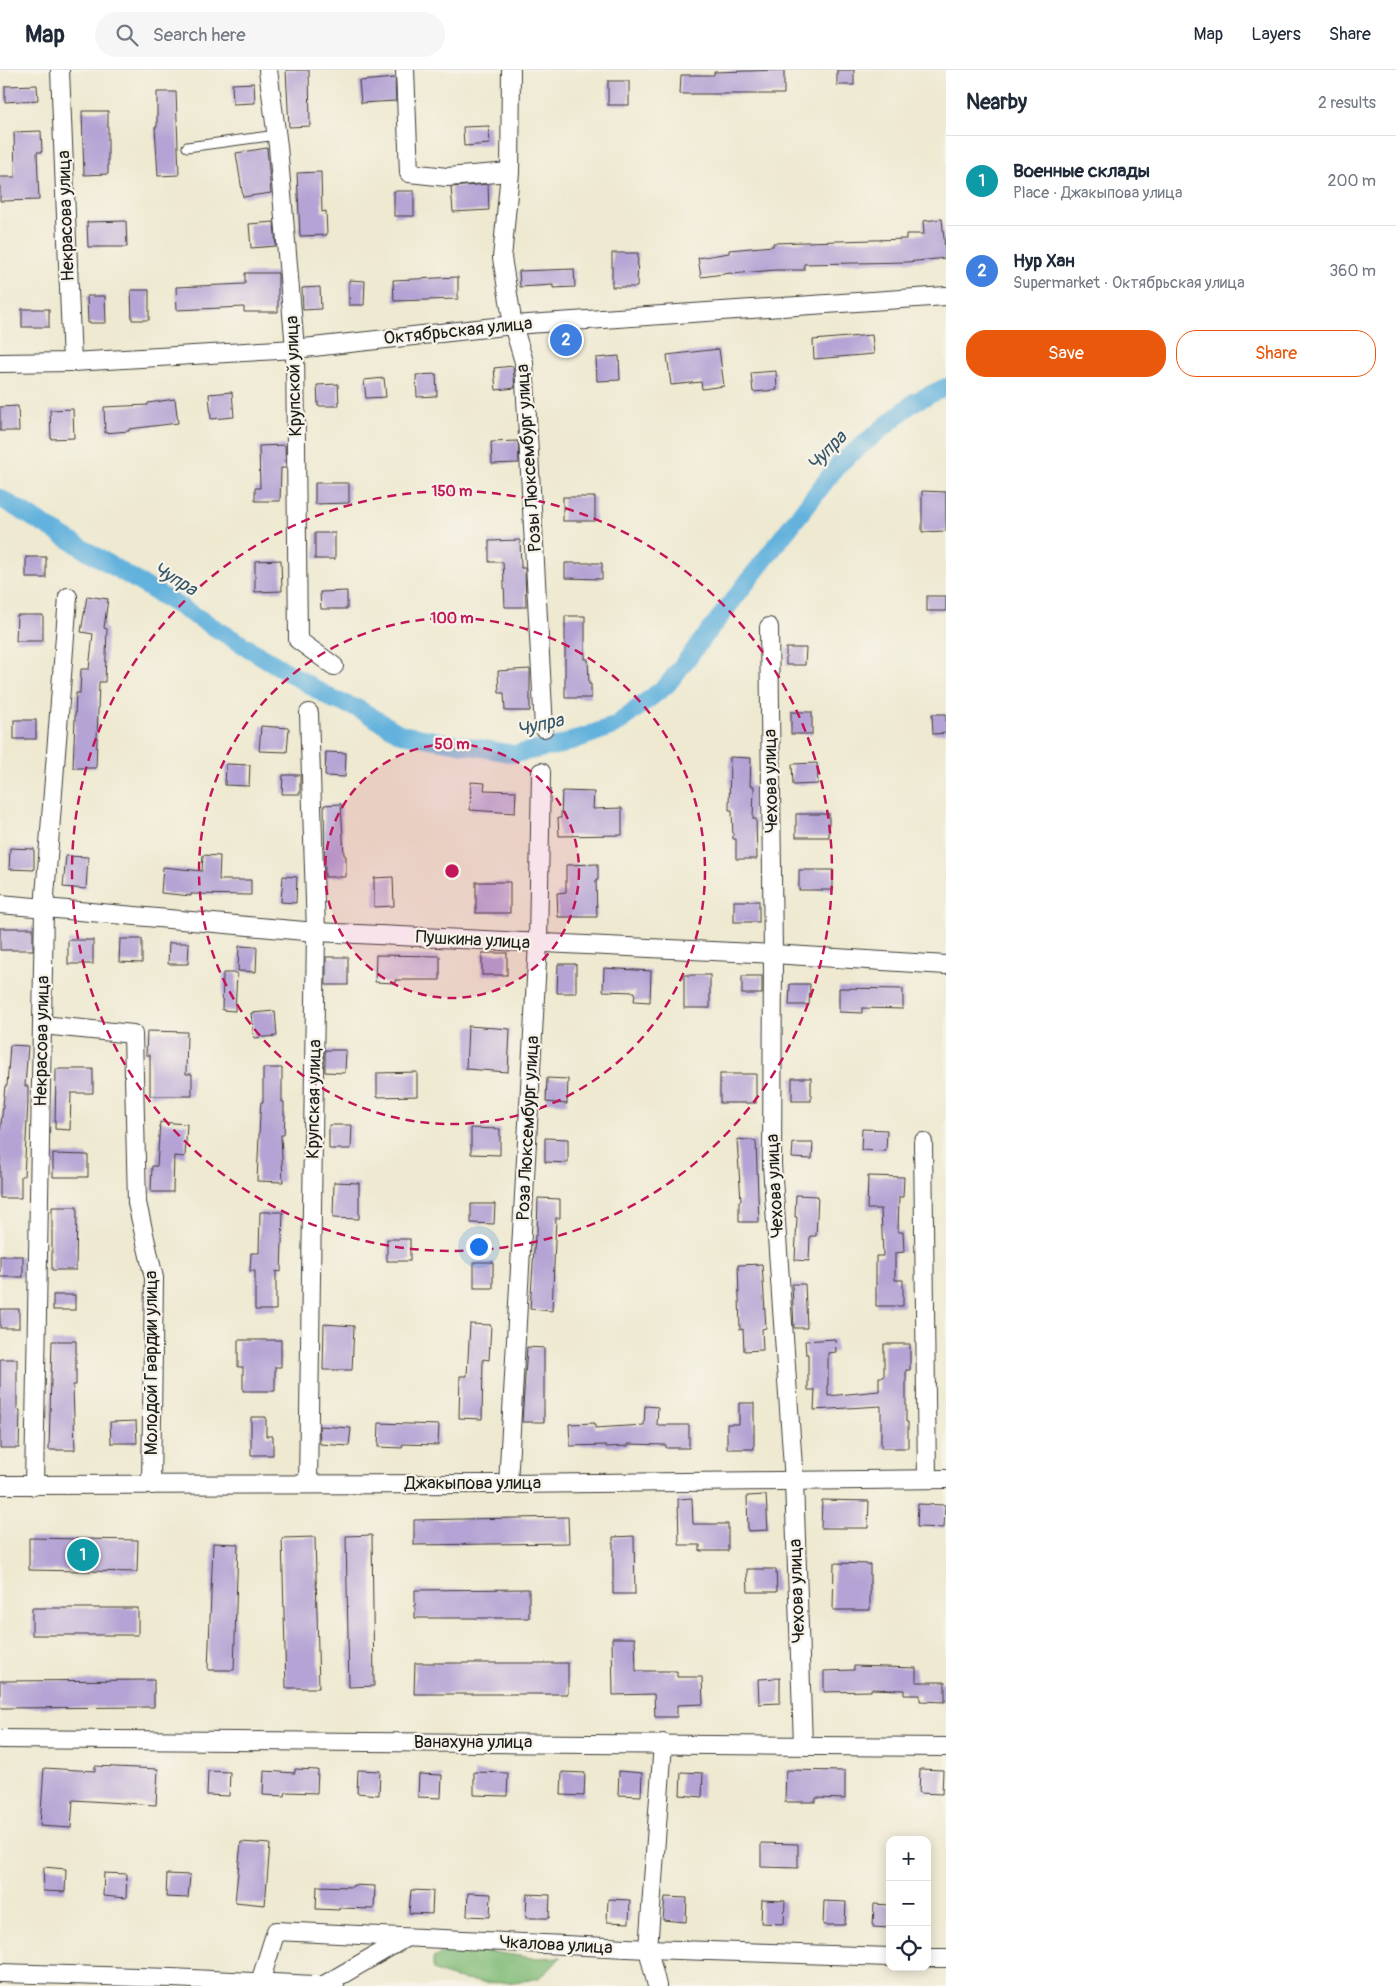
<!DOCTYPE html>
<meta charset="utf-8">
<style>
:root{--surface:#fff;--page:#f6f6f7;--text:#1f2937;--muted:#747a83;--line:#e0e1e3;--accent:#ea580c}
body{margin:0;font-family:Pangolin,sans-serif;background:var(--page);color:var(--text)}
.controls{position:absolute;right:15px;bottom:15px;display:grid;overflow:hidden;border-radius:10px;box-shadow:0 2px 12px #0003}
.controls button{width:45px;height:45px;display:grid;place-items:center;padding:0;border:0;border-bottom:1px solid var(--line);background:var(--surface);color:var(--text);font:25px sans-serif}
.you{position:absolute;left:478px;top:1176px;width:18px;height:18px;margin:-12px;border:4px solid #fff;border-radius:50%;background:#1a73e8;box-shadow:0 0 0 8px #1a73e833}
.badge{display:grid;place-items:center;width:32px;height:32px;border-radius:50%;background:var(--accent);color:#fff;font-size:16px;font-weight:700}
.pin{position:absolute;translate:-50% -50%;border:2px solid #fff;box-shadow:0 1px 5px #0006}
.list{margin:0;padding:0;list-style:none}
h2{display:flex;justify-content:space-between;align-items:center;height:65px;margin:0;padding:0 20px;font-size:21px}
h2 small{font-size:16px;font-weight:400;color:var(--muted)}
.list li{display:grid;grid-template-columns:32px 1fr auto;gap:15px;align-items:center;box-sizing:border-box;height:90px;padding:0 20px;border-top:1px solid var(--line)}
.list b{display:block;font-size:19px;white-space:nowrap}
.list p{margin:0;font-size:16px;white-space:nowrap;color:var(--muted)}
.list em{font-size:16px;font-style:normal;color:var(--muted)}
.actions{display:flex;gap:10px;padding:15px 20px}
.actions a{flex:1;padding:11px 0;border:1px solid var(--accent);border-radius:20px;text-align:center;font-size:18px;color:var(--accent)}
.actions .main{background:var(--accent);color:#fff}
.icon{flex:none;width:28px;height:28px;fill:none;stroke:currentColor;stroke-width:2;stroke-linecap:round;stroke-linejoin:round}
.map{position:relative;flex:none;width:946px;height:1916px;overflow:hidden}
header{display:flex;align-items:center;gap:30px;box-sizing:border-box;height:70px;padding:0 25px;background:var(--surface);border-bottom:1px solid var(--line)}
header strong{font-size:24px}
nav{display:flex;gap:28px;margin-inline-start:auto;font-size:18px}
.search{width:350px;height:45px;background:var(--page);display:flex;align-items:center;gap:12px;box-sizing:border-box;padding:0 18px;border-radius:28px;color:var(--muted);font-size:19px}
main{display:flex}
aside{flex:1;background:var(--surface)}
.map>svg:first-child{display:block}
.forest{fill:#83bc79;stroke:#506c4a}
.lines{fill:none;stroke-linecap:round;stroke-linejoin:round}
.canal{stroke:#63b2dd;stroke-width:18}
.building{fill:#b4a3d4}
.lane-casing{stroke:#3c3b37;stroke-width:11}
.street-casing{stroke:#3c3b37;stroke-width:20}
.lane{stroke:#fff;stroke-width:9}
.street{stroke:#fff;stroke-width:18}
.ring{fill:none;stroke:#c2185b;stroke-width:2.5;stroke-dasharray:9 6}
.labels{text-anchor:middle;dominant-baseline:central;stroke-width:4.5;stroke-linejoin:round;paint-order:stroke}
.street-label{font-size:18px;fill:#1c1c1c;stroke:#f7f3e8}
.water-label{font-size:19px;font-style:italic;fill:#385869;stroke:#f7f3e8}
.centre{fill:#c2185b;stroke:#f7f3e8;stroke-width:2.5}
.ring-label{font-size:15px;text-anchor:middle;font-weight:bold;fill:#c2185b;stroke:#f7f3e8;stroke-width:4.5;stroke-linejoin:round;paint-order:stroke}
</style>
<header>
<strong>Map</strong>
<div class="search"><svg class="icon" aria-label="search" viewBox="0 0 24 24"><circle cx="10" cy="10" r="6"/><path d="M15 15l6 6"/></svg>Search here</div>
<nav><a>Map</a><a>Layers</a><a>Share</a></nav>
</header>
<main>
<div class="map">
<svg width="946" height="1916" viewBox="0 0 946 1916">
<rect width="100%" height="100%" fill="#f7f3e8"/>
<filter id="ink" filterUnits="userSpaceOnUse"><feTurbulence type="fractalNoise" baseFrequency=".02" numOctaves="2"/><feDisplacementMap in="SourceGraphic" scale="10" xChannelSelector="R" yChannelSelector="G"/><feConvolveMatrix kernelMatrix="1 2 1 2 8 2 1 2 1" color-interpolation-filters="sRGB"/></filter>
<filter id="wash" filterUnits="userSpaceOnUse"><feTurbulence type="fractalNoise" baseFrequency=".0096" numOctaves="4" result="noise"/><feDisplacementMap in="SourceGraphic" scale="20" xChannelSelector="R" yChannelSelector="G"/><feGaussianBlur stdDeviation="1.12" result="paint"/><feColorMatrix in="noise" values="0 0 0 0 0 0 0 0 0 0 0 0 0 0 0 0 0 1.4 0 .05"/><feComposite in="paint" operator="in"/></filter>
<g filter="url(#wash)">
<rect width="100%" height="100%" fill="#eee9d0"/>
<path class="forest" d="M 454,1879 L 478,1880 L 533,1888 L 561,1887 C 555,1893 547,1904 538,1908 C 508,1916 461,1914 433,1900 L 433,1888 Z"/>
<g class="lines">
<polyline class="canal" points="0,428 334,630 359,639 401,664 514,684 561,675 616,655 667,615 839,394 914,332 946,317"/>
</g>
<g id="blocks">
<g class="building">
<polygon points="286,0 309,0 310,56 289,57"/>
<polygon points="784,0 784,24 680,24 681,5 714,5 714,2"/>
<rect x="837" y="0" width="17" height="15"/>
<polygon points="395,8 396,31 361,33 359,11"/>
<rect x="608" y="11" width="21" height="24"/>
<polygon points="254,13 255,33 233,34 232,14"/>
<polygon points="37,15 38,30 5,32 5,16"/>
<polygon points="157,22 176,22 179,105 158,106 155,57 157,57"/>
<polygon points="82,41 108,41 108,104 84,105"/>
<polygon points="489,56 490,74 464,76 463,57"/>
<polygon points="41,61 42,82 37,82 39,130 0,131 0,107 15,107 14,62"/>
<polygon points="267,78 271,123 243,127 236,83"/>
<polygon points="321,102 322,142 326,141 327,165 300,166 297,103"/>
<polygon points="488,114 489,140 453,142 451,117"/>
<rect x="394" y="121" width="20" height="25"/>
<polygon points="942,149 946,188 907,192 804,194 804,200 775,200 731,204 731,203 701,207 698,188 729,183 729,180 773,176 773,173 906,169 906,164 924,164 923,151"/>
<polygon points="126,151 127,177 88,177 87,152"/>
<polygon points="274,152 276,176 251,178 249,154"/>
<polygon points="612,183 638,183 637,217 612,217"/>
<polygon points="574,199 575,217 553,218 553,215 520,217 519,201"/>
<polygon points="245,203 278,203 278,242 244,242 244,237 177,240 176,217 245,214"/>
<polygon points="458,207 458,229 394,231 393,210"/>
<polygon points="349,210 365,211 364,235 349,235"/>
<polygon points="320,217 321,239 303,240 302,218"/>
<polygon points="131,220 149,220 149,250 132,250"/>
<polygon points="87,226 105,226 106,253 88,253"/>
<rect x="22" y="239" width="27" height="18"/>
<polygon points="872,265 874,284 814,289 813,270"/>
<polygon points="719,279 724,316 702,319 701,312 671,315 667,285"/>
<polygon points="619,286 620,310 597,311 596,288"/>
<polygon points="513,296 515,318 496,320 494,298"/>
<polygon points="776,301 777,320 753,322 751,303"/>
<polygon points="436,304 437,326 417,327 416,305"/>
<polygon points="384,308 386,327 366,328 364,310"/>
<polygon points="338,314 339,336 318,336 317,315"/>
<polygon points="232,322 234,347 211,349 209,324"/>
<polygon points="175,329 178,353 129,359 129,361 105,363 104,337 148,335 148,333"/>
<polygon points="18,336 19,361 0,361 0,337"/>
<polygon points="73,339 74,368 51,369 50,340"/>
<polygon points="518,371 519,393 492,394 491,372"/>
<polygon points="285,375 286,398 281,398 280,431 255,431 255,418 260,418 259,376"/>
<polygon points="315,413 349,413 349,433 315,434"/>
<polygon points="922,421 946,422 946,461 922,462"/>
<rect x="563" y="427" width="32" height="24"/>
<rect x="315" y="463" width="20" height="26"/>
<polygon points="520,470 521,498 525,498 526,537 505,537 503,492 489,492 489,471"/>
<rect x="26" y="487" width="20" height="21"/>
<polygon points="281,490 282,521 255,522 255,491"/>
<polygon points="565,493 602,493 602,509 565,508"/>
<polygon points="347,521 347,539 321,539 320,522"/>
<polygon points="87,526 108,529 104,558 107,559 105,612 99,612 96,698 73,698 76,623 80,623 81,599 89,599 93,564 81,562"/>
<rect x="927" y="526" width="19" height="15"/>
<polygon points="17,545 43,545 43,571 16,571"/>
<polygon points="565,546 585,546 585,589 588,589 589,614 591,614 591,628 565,628"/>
<polygon points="786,578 806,578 805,595 786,595"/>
<polygon points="530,599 530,641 505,641 504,623 499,623 498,601"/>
<rect x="791" y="642" width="21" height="22"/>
<polygon points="932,644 946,644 946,663 933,664"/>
<rect x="14" y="650" width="22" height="19"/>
<polygon points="261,656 289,658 287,682 259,681"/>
<polygon points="326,682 346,683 345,707 325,706"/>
<polygon points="730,687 751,688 750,716 754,716 753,749 756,749 757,789 736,789 736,769 733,769 732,740 729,740"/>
<polygon points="817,693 818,714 793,715 792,694"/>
<polygon points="226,694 250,695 249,716 225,715"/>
<polygon points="283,705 300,705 300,724 282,724"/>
<polygon points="471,712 485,713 484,720 516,721 515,743 470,740"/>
<polygon points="562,721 594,722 593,739 622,738 622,765 559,766 558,748 561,748"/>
<polygon points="341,734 344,785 346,786 346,807 325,807 324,735"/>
<rect x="796" y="744" width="33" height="23"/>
<polygon points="10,778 34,779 34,800 9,799"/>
<polygon points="203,785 220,786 219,810 251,810 251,825 191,824 191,826 161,823 163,797 202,801"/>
<polygon points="66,786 88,787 86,819 63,817"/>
<polygon points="598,794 598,810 596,810 597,847 558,847 557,823 566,822 566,795"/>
<rect x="799" y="800" width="34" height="20"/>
<polygon points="283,806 297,807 296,833 281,832"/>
<polygon points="393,807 394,836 374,837 374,808"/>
<rect x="476" y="812" width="34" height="31"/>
<rect x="734" y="831" width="25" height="21"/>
<rect x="0" y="858" width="33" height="22"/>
<polygon points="120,869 142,869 142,893 119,892"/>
<rect x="68" y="870" width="25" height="24"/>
<polygon points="169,873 189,873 188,894 168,894"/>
<polygon points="239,876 257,877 256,902 238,901"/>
<rect x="482" y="883" width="25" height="22"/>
<polygon points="376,885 440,886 440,910 395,910 395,913 375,912"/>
<rect x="326" y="887" width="22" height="28"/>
<polygon points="558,894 576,894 576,923 557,923"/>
<polygon points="604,898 651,901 650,932 634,931 635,922 603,921"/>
<polygon points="223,903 237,903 235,941 222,940"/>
<rect x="684" y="905" width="26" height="33"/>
<rect x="742" y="906" width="20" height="18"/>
<polygon points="790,914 810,914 809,935 789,935"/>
<polygon points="839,918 903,919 903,939 862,938 862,943 839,942"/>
<polygon points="275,941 277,966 254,968 251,943"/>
<polygon points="468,956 510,959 508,1002 466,999"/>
<polygon points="147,961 187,962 186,1004 192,1004 192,1026 150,1026 150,985 146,985"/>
<polygon points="10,975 28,976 25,1016 28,1016 28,1033 24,1106 21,1106 21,1128 0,1128 0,1064 5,1016 7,1016"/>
<polygon points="325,980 346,980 345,1003 325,1002"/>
<polygon points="263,998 282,998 282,1032 284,1032 284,1045 285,1045 284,1065 281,1065 283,1112 257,1111 260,1044 261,1032 263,1032"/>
<polygon points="56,999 93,999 93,1023 71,1023 70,1060 55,1059"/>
<polygon points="417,1002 417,1026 377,1027 377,1003"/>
<rect x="720" y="1004" width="36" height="29"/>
<polygon points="547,1008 568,1009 567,1034 546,1032"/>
<rect x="792" y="1008" width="19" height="23"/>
<polygon points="160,1052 187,1054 185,1087 174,1086 173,1122 151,1122 152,1096 157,1096"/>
<polygon points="329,1055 352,1055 351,1079 329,1079"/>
<polygon points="471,1058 500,1059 500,1085 471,1084"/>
<polygon points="862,1059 887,1060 886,1081 861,1080"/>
<polygon points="545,1068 568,1069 568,1093 545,1092"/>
<polygon points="737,1069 756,1071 759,1152 739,1152 739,1131 741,1131"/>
<polygon points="793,1073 813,1073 812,1089 792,1088"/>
<polygon points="53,1084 88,1085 88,1107 53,1107"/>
<polygon points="868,1106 904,1107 903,1127 899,1127 898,1162 903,1162 904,1182 895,1183 895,1210 903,1210 903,1236 876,1236 876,1186 883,1186 881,1139 867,1139"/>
<polygon points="334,1112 359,1113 359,1149 333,1148"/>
<polygon points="796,1125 818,1126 816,1166 810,1166 809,1191 795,1190 797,1147 795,1147"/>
<polygon points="538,1128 560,1129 560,1148 556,1148 552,1241 530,1239 535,1165 537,1165"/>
<polygon points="471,1134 495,1134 494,1154 471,1153"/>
<polygon points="52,1137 77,1137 76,1200 52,1200"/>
<polygon points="260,1142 283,1142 281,1202 276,1201 276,1240 255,1240 255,1201 250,1201 251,1183 259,1183"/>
<rect x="387" y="1169" width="23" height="22"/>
<rect x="0" y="1186" width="23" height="21"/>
<rect x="474" y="1192" width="19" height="26"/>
<polygon points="762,1194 766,1258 762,1259 763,1280 744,1281 743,1259 740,1260 738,1195"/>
<polygon points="792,1214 805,1214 807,1258 794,1258"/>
<rect x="53" y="1225" width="22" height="15"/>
<rect x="0" y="1239" width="19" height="19"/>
<polygon points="324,1254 354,1256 352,1300 323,1300"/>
<polygon points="470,1254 491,1255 489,1290 483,1289 482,1349 459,1348 460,1306 467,1306"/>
<polygon points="835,1269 836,1282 828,1283 828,1326 879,1321 879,1307 884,1307 884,1274 910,1274 910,1300 906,1300 906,1352 908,1352 908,1378 881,1378 881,1336 814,1340 815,1320 808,1320 808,1284 806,1284 805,1271"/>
<polygon points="238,1270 281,1270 281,1297 275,1297 275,1321 243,1321 243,1297 238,1297"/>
<polygon points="52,1271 76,1271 76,1315 73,1315 75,1380 49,1380"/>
<polygon points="527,1277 544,1278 544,1352 522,1352"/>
<polygon points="0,1289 17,1289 17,1340 20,1340 19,1378 0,1378"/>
<polygon points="739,1333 754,1333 754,1379 727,1379 727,1354 739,1354"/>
<polygon points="645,1336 658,1337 657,1355 689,1355 689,1378 666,1378 666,1375 628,1374 628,1376 606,1377 606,1375 570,1376 569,1354 595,1353 595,1358 644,1355"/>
<polygon points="251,1347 266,1347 266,1366 273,1366 273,1385 251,1385"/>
<polygon points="136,1351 137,1373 111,1373 110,1352"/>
<polygon points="379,1353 439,1355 438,1375 403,1374 402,1378 378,1377"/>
<polygon points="319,1356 351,1358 349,1376 320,1374"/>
<polygon points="766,1425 768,1460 748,1461 747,1426"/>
<polygon points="692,1428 693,1454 728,1454 728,1481 700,1481 700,1475 679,1475 678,1429"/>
<polygon points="822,1430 869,1431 868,1458 821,1458"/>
<polygon points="918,1434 945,1435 944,1458 917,1457"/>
<polygon points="568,1447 569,1473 414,1475 414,1450"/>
<polygon points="372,1465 374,1616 349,1617 346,1466"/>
<polygon points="634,1466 635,1524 613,1524 613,1467"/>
<polygon points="315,1467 319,1618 286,1618 282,1468"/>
<polygon points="29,1468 138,1470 137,1502 29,1500"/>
<polygon points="213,1473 238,1474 234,1600 208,1600"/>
<polygon points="834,1493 870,1494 870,1540 833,1540"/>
<polygon points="747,1499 776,1499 777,1522 748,1522"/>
<polygon points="529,1519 529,1548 415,1548 415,1520"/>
<rect x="32" y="1538" width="106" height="27"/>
<polygon points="612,1568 635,1568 636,1601 677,1601 677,1607 702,1607 703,1634 677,1635 677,1647 655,1647 654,1624 613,1625"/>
<polygon points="415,1593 568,1593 568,1624 414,1624"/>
<polygon points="854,1596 916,1598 916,1612 945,1612 945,1632 920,1631 920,1625 904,1625 904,1620 871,1619 871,1621 824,1622 824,1601 854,1600"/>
<polygon points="780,1608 780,1633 759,1634 758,1609"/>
<polygon points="154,1610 154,1637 0,1638 0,1611"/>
<polygon points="95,1696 158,1699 156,1735 73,1730 71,1758 40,1756 44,1698 95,1701"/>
<polygon points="295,1699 318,1700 317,1723 286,1722 285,1726 263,1725 264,1701 295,1703"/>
<polygon points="920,1699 943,1700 942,1724 919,1723"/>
<polygon points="358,1700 380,1701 379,1725 357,1723"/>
<polygon points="786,1700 845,1701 845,1729 816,1728 816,1732 785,1732"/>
<polygon points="208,1701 230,1702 229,1726 207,1725"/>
<polygon points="619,1701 642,1703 641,1726 618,1725"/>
<polygon points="474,1702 508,1703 507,1726 474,1725"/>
<polygon points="562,1702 585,1703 584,1726 561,1725"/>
<polygon points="681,1702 703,1703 702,1727 680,1725"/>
<polygon points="419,1704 442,1705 441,1728 418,1727"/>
<polygon points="241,1772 270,1774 265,1835 235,1832"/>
<polygon points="761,1773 798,1774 798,1798 761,1797"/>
<polygon points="44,1797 66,1799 65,1822 43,1821"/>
<polygon points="104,1803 127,1804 126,1828 103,1826"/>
<polygon points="167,1804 190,1805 188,1828 166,1827"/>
<polygon points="353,1815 375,1816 374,1839 339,1838 339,1840 316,1839 317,1816 352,1817"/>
<polygon points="411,1820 433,1821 432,1844 409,1843"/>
<polygon points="468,1823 491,1824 490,1847 467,1846"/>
<polygon points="527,1824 550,1825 549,1848 526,1848"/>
<polygon points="665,1827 687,1828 686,1852 663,1850"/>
<polygon points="608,1829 630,1830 629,1853 607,1852"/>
<polygon points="762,1830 785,1831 784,1854 761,1853"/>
<polygon points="824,1831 846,1832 845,1855 823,1855"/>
<polygon points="874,1834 890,1835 890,1858 873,1857"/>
</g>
</g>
</g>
<g filter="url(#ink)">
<use href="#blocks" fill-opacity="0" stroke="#3c3b37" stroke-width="1"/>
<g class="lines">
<defs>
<polyline id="lane" points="187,77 277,65"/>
<g id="street">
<polyline points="60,0 72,292"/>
<polyline points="268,0 278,76 295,279 298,570 334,596"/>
<polyline points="405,0 409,103 447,107 510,102"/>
<polyline points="511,0 510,102 502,188 513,255 524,292 544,658"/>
<polyline points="0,293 72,292 295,279 513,255 946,226"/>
<polyline points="769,557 773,884 772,1095 794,1411 803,1675"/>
<polyline points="0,834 316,862 773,884 946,895"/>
<polyline points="42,955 133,964 137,1133 154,1208 151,1415"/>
<polyline points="923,1072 927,1409"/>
<polyline points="308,1414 316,862 309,643"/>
<polyline points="508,1414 538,873 541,702"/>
<polyline points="0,1415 508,1414 946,1409"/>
<polyline points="34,1416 44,839 68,527"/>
<polyline points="0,1669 946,1677"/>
<polyline points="927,1888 946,1888"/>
<polyline points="0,1903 172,1908 335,1916"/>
<polyline points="260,1912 276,1861 648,1879 890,1887"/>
<polyline points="324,1915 405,1868"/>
<polyline points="657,1916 648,1879 663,1673"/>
</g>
</defs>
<use href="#lane" class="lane-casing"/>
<use href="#street" class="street-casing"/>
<use href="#lane" class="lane"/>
<use href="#street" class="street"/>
</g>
</g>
<circle cx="452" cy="801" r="127" fill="#c2185b" fill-opacity=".12"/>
<g class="ring">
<circle cx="452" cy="801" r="127"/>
<circle cx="452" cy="801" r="253"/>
<circle cx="452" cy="801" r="380"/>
</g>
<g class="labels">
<g class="street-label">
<text transform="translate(66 146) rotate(-92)">Некрасова улица</text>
<text transform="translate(458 261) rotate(-6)">Октябрьская улица</text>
<text transform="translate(294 306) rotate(-92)">Крупской улица</text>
<text transform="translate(529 388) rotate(-94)">Розы Люксембург улица</text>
<text transform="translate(771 711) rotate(-91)">Чехова улица</text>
<text transform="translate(473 870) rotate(3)">Пушкина улица</text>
<text transform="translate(42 971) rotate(-89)">Некрасова улица</text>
<text transform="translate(314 1029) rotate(-89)">Крупская улица</text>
<text transform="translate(528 1058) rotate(-87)">Роза Люксембург улица</text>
<text transform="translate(775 1116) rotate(-93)">Чехова улица</text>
<text transform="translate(151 1293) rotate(-90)">Молодой Гвардии улица</text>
<text x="473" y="1413">Джакыпова улица</text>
<text transform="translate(797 1521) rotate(-92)">Чехова улица</text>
<text x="473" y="1672">Ванахуна улица</text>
<text transform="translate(556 1875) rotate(3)">Чкалова улица</text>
</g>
<g class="water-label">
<text transform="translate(827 381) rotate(-46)">Чупра</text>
<text transform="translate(175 509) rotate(31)">Чупра</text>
<text transform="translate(540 655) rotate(-13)">Чупра</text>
</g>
</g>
<circle cx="452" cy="801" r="8" class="centre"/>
<g class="ring-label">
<text x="452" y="426">150 m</text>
<text x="452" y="553">100 m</text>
<text x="452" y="679">50 m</text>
</g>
</svg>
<div class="controls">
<button>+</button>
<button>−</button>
<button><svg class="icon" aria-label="locate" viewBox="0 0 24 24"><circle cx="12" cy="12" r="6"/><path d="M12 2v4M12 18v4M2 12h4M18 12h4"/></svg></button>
</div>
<div class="you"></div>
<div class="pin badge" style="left:83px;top:1485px;background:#0f9aa8">1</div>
<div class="pin badge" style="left:566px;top:270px;background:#3f7fe0">2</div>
</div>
<aside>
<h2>Nearby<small>2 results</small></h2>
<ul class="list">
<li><span class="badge" style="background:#0f9aa8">1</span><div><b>Военные склады</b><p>Place · Джакыпова улица</p></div><em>200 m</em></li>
<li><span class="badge" style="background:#3f7fe0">2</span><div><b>Нур Хан</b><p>Supermarket · Октябрьская улица</p></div><em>360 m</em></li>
</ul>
<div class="actions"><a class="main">Save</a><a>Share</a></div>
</aside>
</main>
